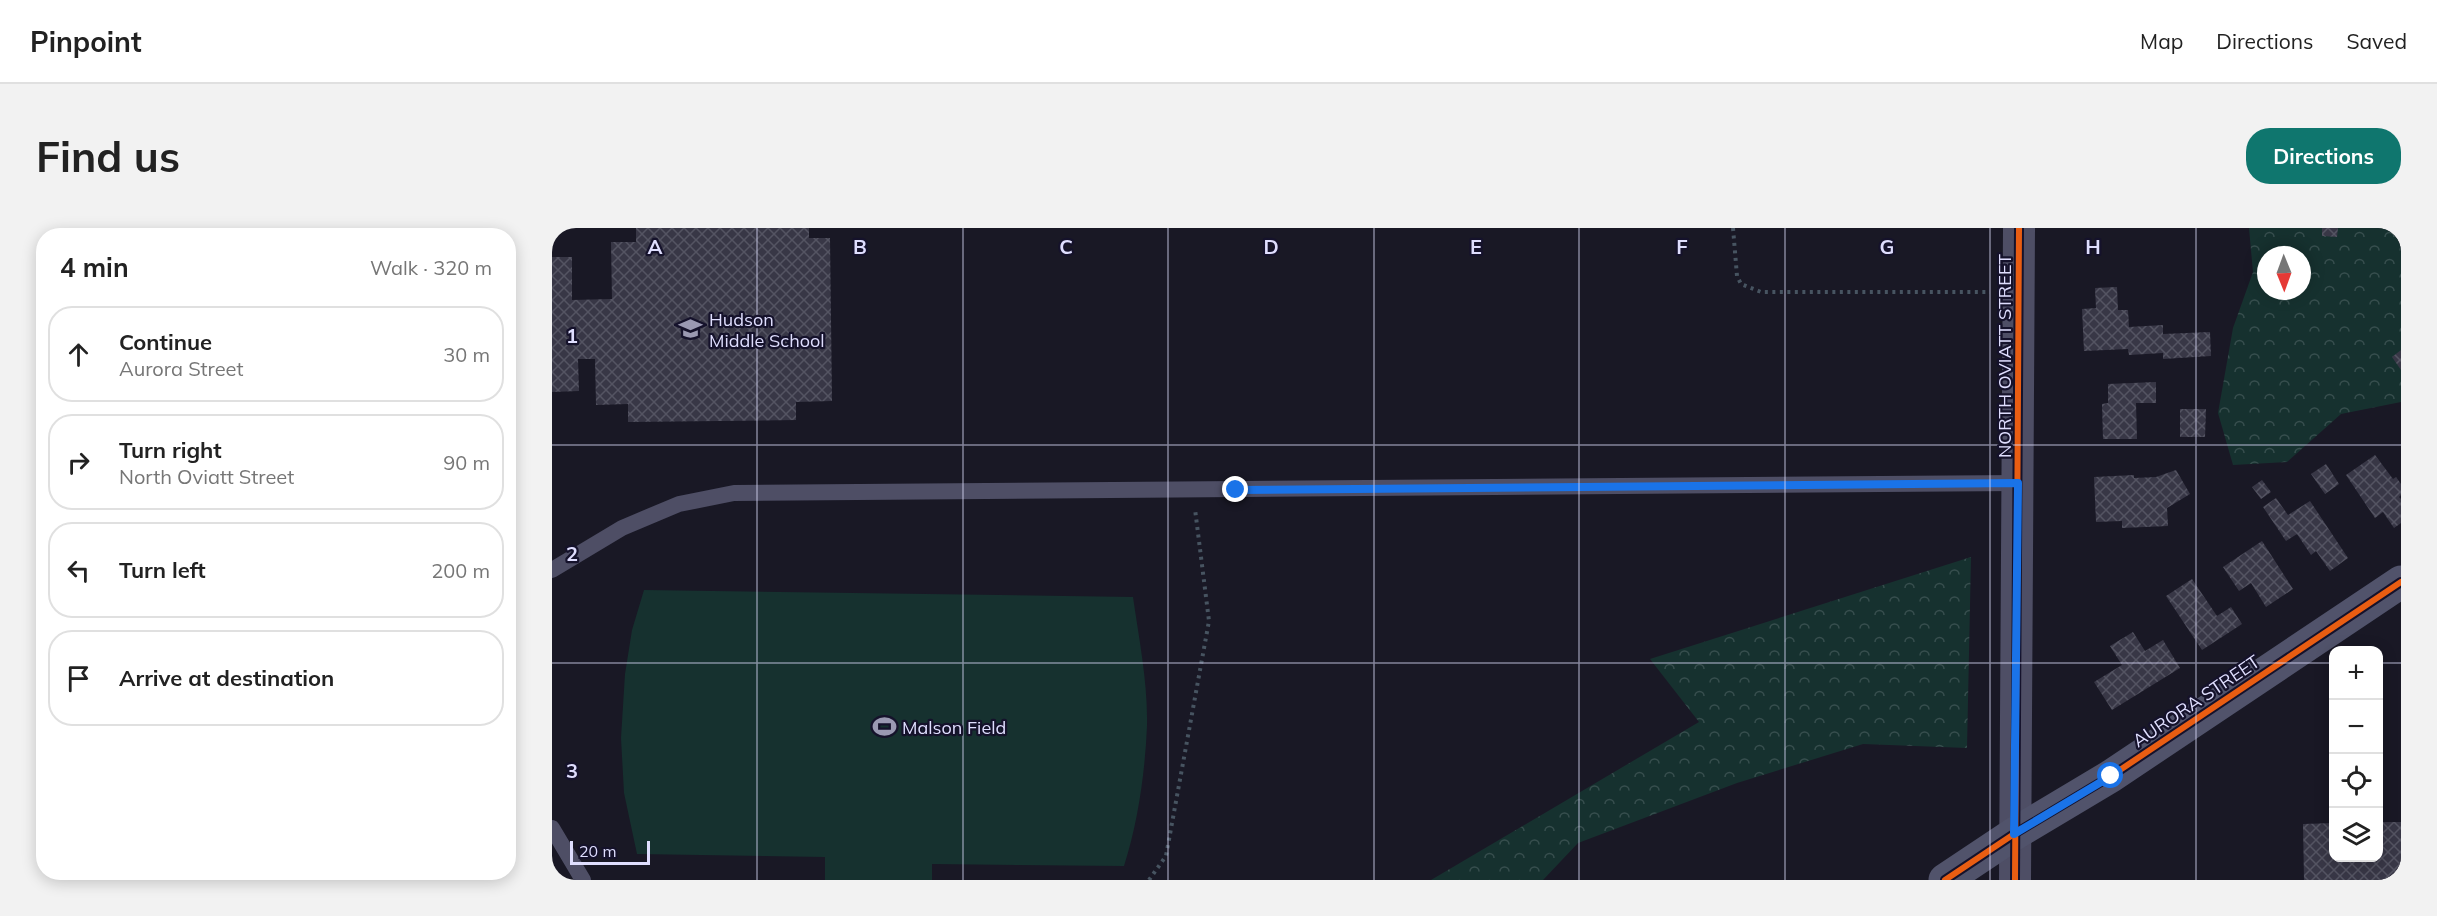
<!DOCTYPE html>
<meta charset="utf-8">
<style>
:root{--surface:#fff;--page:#f2f2f2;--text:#222;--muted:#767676;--line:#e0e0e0;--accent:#0f766e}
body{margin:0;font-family:Mulish,sans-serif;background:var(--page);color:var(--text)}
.controls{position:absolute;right:18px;bottom:18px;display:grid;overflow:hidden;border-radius:12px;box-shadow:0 3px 15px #0003}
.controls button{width:54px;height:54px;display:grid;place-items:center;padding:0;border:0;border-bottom:2px solid var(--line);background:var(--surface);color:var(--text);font:30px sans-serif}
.compass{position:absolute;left:1705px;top:18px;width:54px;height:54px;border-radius:50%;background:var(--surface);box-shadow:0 3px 15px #0003;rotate:179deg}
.scale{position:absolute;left:18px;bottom:15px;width:80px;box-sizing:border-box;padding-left:6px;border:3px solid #dfdefe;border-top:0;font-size:16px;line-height:21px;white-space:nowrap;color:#dfdefe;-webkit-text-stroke:4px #15122b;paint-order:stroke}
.stop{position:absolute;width:18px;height:18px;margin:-14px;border:4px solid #1a73e8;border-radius:50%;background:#fff}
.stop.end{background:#1a73e8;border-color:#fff;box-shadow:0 2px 6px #0008}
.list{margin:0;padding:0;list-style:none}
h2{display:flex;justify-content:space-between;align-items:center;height:78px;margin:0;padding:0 24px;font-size:26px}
h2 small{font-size:20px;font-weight:400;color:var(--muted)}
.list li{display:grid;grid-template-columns:39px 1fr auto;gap:18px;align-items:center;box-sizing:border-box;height:96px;margin:0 12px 12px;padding:0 12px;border:2px solid var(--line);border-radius:24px}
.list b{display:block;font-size:22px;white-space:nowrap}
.list p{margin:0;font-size:20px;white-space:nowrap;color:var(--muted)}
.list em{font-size:20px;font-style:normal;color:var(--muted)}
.icon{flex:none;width:33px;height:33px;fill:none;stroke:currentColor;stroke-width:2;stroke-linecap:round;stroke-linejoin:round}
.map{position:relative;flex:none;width:1849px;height:652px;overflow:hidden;border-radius:24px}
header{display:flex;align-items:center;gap:36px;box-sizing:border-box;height:84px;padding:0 30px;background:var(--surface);border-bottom:2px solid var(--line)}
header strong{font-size:28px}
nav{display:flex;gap:33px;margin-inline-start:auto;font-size:21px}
.intro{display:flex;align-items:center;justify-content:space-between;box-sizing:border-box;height:144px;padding:0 36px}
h1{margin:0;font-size:42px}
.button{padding:15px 27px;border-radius:24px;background:var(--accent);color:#fff;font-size:21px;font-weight:700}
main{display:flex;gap:36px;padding:0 36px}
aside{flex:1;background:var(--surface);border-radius:24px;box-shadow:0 3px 15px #0003}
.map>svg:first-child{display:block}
.forest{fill:url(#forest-crowns);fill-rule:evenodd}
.garden{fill:#16312f}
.building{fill:url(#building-cross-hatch)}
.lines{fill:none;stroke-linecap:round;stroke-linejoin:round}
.path{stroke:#475461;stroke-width:4;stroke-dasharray:3 4.5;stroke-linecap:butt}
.lane{stroke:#4e4e65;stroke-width:16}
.street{stroke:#4e4e65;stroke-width:32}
.secondary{stroke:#51536b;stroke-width:33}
.cycleway-casing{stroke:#15122b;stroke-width:10}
.cycleway{stroke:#e95d12;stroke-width:6}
.route{stroke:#1a73e8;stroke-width:8}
.grid{fill:none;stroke:#dfdefe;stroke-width:1.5;stroke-opacity:0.55}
.labels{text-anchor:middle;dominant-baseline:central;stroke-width:4.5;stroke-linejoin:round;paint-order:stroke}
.poi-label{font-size:18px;fill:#dfdefe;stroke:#15122b;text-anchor:start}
.street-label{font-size:18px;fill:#dfdefe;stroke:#15122b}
.grid-label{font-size:20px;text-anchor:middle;font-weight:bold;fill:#dfdefe;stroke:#15122b;stroke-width:4.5;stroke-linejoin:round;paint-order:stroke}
</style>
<header>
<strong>Pinpoint</strong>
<nav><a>Map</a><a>Directions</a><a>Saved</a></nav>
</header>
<div class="intro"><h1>Find us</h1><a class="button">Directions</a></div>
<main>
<aside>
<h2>4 min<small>Walk · 320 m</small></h2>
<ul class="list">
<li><svg class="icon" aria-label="ahead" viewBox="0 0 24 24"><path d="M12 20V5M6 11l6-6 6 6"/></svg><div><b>Continue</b><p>Aurora Street</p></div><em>30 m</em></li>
<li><svg class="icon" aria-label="right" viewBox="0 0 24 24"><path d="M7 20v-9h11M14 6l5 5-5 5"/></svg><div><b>Turn right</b><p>North Oviatt Street</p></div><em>90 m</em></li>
<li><svg class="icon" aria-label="left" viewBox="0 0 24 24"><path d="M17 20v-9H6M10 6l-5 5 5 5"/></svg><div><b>Turn left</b></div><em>200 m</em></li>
<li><svg class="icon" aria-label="arrive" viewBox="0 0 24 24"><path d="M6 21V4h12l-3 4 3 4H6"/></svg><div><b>Arrive at destination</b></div></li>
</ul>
</aside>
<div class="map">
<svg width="1849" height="652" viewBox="0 0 1849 652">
<defs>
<pattern id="forest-crowns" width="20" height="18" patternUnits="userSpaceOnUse" patternTransform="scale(1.5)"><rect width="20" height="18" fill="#16312f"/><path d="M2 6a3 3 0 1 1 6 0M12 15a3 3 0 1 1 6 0" fill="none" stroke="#374e4e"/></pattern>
<pattern id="building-cross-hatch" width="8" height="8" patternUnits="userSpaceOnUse" patternTransform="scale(1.5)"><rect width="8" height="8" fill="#383746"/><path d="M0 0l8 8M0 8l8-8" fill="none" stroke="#545462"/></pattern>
</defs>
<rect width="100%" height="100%" fill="#191825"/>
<g class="forest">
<path d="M 1697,0 L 1849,0 L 1849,174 L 1789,186 L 1735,234 L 1681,237 L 1666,185 L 1681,100 L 1701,44 ZM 1714,27 L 1750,27 L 1750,63 L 1714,63 Z"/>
<polygon points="1419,329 1415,520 1311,516 1185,555 1026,615 991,652 879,652 1147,494 1098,431"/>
</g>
<path class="garden" d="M 92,362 L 581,369 C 587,411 596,455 595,498 C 593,545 586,594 572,638 L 380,636 L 380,652 L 273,652 L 273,629 L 85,626 L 72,565 L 69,510 L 73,446 L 80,402 Z"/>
<g class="building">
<polygon points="84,0 257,0 257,10 278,10 280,173 244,174 244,192 76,194 76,176 44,177 43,131 26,131 27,163 0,164 0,29 20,29 20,72 60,71 59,14 84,14"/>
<polygon points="1770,0 1786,0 1785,9 1770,8"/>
<polygon points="1565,59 1566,82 1576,82 1577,99 1611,97 1611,106 1658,104 1659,128 1611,131 1611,125 1577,127 1576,121 1532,123 1530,81 1544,80 1543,60"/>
<polygon points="1849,122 1849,142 1840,129"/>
<polygon points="1604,154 1604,175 1584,175 1585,211 1551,211 1550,176 1556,175 1556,156"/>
<polygon points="1628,181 1654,181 1653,209 1628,209"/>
<polygon points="1823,227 1841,251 1844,249 1849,256 1849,267 1847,269 1849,271 1849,295 1842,300 1831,284 1823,290 1794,247"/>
<polygon points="1774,236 1787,256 1773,266 1759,246"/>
<polygon points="1624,242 1638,266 1615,280 1616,298 1570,300 1570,293 1544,294 1542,249 1582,247 1582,250 1604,249"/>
<polygon points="1710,252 1719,264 1709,271 1700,259"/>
<polygon points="1724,270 1736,287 1758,273 1796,330 1778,343 1764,323 1759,327 1745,306 1734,313 1711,279"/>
<polygon points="1710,313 1741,361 1714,379 1699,355 1687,363 1671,339"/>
<polygon points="1640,351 1665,388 1679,379 1690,396 1650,422 1614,368"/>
<polygon points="1581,404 1593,423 1611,412 1628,440 1560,482 1542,454 1570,437 1558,418"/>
<polygon points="1826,594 1849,594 1849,652 1752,652 1751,596 1782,595 1782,630 1826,630"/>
</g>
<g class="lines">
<g class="path">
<polyline points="1181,0 1185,48 1189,56 1209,64 1438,64"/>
<polyline points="597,652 614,628 657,393 643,281"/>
</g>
<g class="lane">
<polyline points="0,342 70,300 127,276 182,265 1466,255"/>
<polyline points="0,600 31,652"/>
</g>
<polyline class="street" points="1463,652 1467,0"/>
<polyline class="secondary" points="1393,652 1462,606 1559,548 1849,354"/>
<defs>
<g id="cycleway">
<polyline points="1393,652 1462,606 1559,548 1849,354"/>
<polyline points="1463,652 1467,0"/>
</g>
</defs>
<use href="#cycleway" class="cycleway-casing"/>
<use href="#cycleway" class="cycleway"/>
</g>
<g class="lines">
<polyline class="route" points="684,262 1466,255 1462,606 1559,548"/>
</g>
<path class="grid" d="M 205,0 L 205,652M 411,0 L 411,652M 616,0 L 616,652M 822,0 L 822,652M 1027,0 L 1027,652M 1233,0 L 1233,652M 1438,0 L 1438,652M 1644,0 L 1644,652M 0,217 L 1849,217M 0,435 L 1782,435M 1826,435 L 1849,435"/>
<defs>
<symbol id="school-bare" viewBox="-9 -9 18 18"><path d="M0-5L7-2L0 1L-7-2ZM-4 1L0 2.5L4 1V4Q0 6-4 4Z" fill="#9a99b2" stroke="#15122b" stroke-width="2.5" paint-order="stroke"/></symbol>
<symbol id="stadium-bare" viewBox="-9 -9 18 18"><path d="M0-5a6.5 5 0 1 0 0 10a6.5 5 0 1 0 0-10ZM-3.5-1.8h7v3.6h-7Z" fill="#9a99b2" stroke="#15122b" stroke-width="2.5" paint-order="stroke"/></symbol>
</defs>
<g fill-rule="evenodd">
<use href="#school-bare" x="122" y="84" width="33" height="33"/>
<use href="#stadium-bare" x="316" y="482" width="33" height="33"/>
</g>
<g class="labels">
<g class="poi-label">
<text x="157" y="91">Hudson<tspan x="157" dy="21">Middle School</tspan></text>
<text x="350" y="499">Malson Field</text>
</g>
<g class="street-label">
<text transform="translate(1452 128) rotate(-90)">NORTH OVIATT STREET</text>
<text transform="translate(1644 473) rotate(-34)">AURORA STREET</text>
</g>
</g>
<g class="grid-label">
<text x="103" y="26">A</text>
<text x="308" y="26">B</text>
<text x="514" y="26">C</text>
<text x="719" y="26">D</text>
<text x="924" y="26">E</text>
<text x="1130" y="26">F</text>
<text x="1335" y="26">G</text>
<text x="1541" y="26">H</text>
<text x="20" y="115">1</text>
<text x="20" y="333">2</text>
<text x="20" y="550">3</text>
</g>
</svg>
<div class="controls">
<button>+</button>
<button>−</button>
<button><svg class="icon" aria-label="locate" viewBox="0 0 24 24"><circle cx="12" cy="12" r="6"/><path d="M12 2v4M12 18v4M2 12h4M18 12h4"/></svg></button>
<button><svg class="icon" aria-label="layers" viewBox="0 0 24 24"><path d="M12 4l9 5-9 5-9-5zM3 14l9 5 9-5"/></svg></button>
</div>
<svg class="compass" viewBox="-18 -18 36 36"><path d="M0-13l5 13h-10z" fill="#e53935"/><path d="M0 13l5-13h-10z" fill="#767676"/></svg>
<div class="scale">20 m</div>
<div class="stop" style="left:1559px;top:548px"></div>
<div class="stop end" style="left:684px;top:262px"></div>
</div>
</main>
